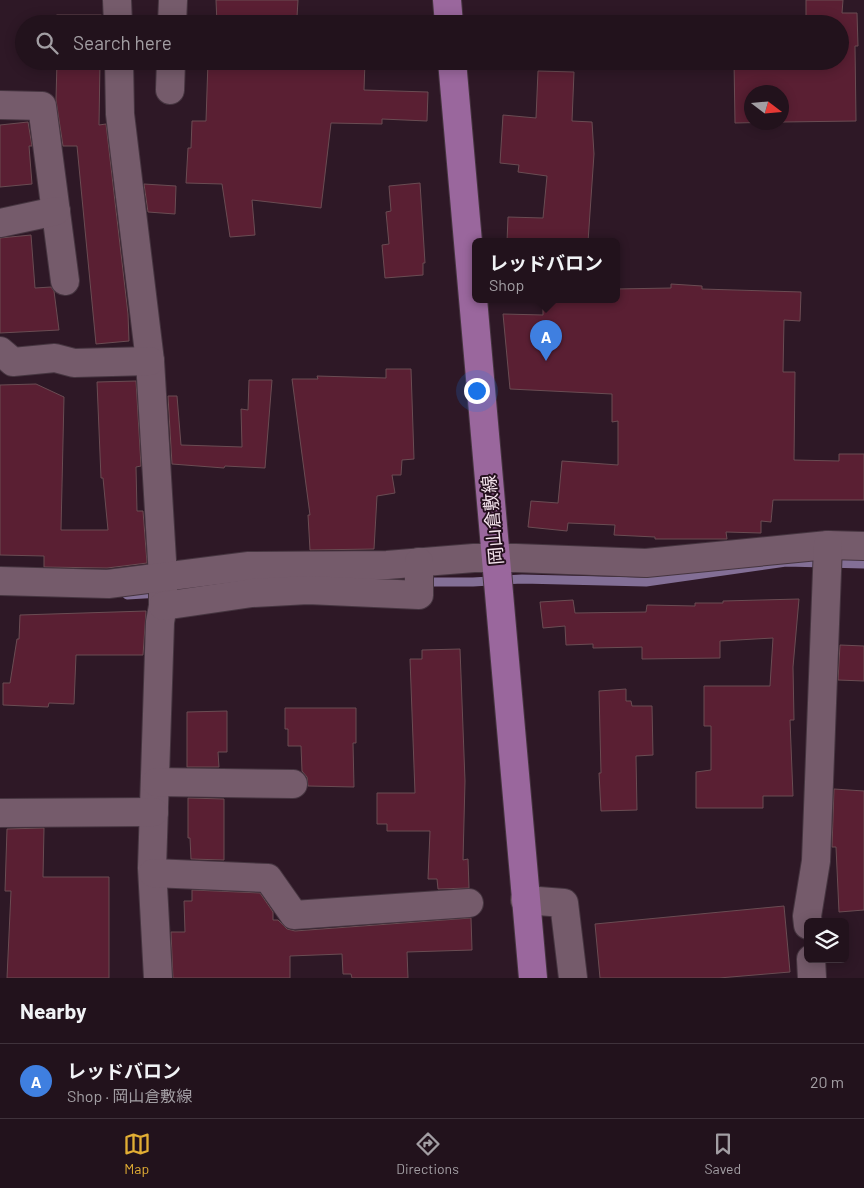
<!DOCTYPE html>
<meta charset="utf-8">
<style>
:root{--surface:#22121c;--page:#2a1b25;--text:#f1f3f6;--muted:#a29ea3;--line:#3f323b;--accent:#e2ae34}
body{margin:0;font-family:Barlow,"Noto Sans JP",sans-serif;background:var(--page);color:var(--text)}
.controls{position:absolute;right:15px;bottom:15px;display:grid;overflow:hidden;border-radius:8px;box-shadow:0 2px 12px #0003}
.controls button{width:45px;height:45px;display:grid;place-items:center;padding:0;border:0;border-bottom:1px solid var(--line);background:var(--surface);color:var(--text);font:25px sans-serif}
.compass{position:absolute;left:744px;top:85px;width:45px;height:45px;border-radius:50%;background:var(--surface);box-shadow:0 2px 12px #0003;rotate:106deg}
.you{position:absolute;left:476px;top:390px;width:18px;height:18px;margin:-12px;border:4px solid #fff;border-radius:50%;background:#1a73e8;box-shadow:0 0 0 8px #1a73e833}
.badge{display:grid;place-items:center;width:32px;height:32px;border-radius:50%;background:var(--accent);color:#fff;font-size:16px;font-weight:700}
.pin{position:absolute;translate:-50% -41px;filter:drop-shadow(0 1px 2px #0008)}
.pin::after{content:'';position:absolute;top:26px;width:18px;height:15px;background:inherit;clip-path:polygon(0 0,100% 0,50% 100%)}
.popup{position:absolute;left:472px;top:238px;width:148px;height:65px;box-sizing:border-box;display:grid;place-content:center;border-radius:8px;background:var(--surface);filter:drop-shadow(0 1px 4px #0005);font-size:16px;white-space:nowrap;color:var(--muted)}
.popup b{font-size:19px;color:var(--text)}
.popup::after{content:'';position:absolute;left:50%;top:100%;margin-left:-10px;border:10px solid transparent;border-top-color:var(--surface)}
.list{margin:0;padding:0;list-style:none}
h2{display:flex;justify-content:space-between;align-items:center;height:65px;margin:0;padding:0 20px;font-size:21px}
h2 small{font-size:16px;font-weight:400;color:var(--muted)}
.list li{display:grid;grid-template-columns:32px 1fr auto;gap:15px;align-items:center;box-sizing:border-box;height:75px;padding:0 20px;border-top:1px solid var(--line)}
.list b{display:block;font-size:19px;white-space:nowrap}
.list p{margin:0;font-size:16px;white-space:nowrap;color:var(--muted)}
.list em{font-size:16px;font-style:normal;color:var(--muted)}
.icon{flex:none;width:28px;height:28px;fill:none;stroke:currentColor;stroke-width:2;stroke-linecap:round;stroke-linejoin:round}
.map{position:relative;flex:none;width:864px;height:978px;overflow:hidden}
.search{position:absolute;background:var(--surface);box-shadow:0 2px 12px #0003;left:15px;right:15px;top:15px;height:55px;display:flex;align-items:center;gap:12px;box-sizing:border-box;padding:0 18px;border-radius:28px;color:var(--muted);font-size:19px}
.sheet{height:140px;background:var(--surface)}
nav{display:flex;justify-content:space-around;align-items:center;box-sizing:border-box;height:70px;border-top:1px solid var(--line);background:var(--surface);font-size:14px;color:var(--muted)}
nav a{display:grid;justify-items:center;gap:2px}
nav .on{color:var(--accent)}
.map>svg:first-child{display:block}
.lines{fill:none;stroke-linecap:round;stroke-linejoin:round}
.stream{stroke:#836f96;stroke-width:9}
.building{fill:#5a1f33;stroke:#6a4c53}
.minor-casing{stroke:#463540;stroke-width:30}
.major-casing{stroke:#463540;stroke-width:30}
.minor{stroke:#755b6b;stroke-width:28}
.major{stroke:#9a679d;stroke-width:28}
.labels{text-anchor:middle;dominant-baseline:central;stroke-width:4;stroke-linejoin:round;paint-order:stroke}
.street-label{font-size:18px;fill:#f5e5ee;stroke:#240f1d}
</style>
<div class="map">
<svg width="864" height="978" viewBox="0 0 864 978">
<rect width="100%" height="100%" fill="#2e1826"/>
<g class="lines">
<g class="stream">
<polyline points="421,582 473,582 522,579 646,582 786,562 864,564"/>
<polyline points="127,595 161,593"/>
</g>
</g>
<g class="building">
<polygon points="216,0 298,0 297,17 303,17 303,24 217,24"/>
<polygon points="806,0 843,0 842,13 857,13 858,46 855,46 856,121 782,122 782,92 752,92 752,122 780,122 735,123 734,61 840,61 840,24 806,24"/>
<rect x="57" y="15" width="44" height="9"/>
<polygon points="57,61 100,61 99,125 106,124 128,314 129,341 96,344 77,146 63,146 56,100"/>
<polygon points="208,61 365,61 364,90 428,92 427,121 382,119 382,124 331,123 321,208 252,200 255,235 230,237 222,184 186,183 188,148 191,148 192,121 206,121"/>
<polygon points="538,71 574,72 572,121 592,122 594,154 588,242 507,242 508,217 543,218 547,176 518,172 519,165 500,163 503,115 536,118"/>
<polygon points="28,122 32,146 29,146 32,184 0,187 0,125"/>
<polygon points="420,183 425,263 423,263 423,275 385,278 382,245 389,244 386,212 391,211 389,186"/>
<polygon points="144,184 176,186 175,214 148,212"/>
<polygon points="31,235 35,288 51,287 54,291 59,330 0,333 0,238"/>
<polygon points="671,284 702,286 702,289 801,292 800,321 784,320 783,372 795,372 794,460 839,461 839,454 864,454 864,500 773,500 771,522 761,521 761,533 726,532 727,539 655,539 655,537 614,535 615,525 568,523 567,531 528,527 531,501 558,503 562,461 618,465 618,421 612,422 612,394 510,389 503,314 543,315 543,300 616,300 616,289 671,288"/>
<polygon points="386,369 411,369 414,459 402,460 401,475 392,475 395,493 377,496 374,549 310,550 308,515 310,515 292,379 318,379 317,376 386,378"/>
<polygon points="249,380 272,380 265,468 225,466 224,468 172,464 168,396 177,396 181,445 242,447 241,409 248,410"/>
<polygon points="136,381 141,466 136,467 137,511 143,511 147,563 107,568 44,567 44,556 0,555 0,385 36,384 64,397 61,530 108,530 103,478 101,478 97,382"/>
<polygon points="799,599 793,667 794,720 790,720 793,796 763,796 763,808 696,808 696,772 711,770 711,726 704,726 704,686 770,686 773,638 720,641 720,658 642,659 642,647 593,648 593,644 566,645 565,626 543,628 540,602 573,600 575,613 646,612 647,605 695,606 695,603 723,603 723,601"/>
<polygon points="146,611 143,655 76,655 74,704 49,703 48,707 3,705 3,683 10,683 17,639 19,639 20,615"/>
<polygon points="840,645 864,646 864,681 838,680"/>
<polygon points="460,649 465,781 463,860 468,859 469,888 438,889 437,879 428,879 430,831 387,831 387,824 377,824 377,793 415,793 410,659 422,659 422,650"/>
<polygon points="626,689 626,701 631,701 632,706 652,706 653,755 636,756 637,810 601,811 599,773 601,773 599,691"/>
<polygon points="285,708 356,708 356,743 353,743 354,787 308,786 307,777 302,771 301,746 288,746 288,729 285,729"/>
<polygon points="227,711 227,752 218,752 219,767 187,767 187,712"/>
<polygon points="834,789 864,791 864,910 839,912 836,847 832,847"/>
<polygon points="188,798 224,799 224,860 191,859 190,838 188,838"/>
<polygon points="44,828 43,877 109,877 109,978 7,978 11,891 5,891 7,829"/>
<polygon points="192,890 260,893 273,912 273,920 278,920 287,929 295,931 471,918 472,950 407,952 408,978 352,978 351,974 343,974 342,954 290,956 290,978 173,978 171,932 185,932 184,901 192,901"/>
<polygon points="784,906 790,972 719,978 600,978 595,924"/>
</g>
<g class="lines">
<defs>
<g id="minor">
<polyline points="117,0 118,24"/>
<polyline points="172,24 173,0"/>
<polyline points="119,61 120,114 150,361 163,577 163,606 160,622 152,868 158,978"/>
<polyline points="170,90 171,61"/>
<polyline points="0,105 42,106 65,281"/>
<polyline points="0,223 56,211"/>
<polyline points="0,351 13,362 55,358 74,363 150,361"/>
<polyline points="0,581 108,584 249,566 387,565 474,558 516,558 646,563 828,545 864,546"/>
<polyline points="163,606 252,593 308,590 419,595 419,562"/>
<polyline points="156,782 293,784"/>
<polyline points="0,813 154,812"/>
<polyline points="153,873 268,878 294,915 469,903"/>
<polyline points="525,900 564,903 573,978"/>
<polyline points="808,925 807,916 816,861 828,545"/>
<polyline points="811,959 812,978"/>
</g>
<g id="major">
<polyline points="447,0 449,24"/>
<polyline points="452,61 533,978"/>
</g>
</defs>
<use href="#minor" class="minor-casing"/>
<use href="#major" class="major-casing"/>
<use href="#minor" class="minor"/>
<use href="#major" class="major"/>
</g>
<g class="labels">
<g class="street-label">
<text transform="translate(492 520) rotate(-95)">岡山倉敷線</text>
</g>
</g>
</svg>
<div class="controls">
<button><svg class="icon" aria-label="layers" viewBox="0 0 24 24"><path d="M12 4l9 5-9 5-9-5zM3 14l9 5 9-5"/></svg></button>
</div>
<svg class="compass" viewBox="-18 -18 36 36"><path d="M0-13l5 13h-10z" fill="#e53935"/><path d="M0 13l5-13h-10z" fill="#a29ea3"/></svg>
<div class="you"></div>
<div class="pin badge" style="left:546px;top:361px;background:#3f7fe0">A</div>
<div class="popup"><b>レッドバロン</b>Shop</div>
<div class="search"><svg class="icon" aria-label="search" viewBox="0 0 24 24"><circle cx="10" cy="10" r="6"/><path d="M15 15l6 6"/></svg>Search here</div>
</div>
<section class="sheet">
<h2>Nearby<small></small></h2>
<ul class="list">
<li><span class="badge" style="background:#3f7fe0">A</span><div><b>レッドバロン</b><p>Shop · 岡山倉敷線</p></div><em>20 m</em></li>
</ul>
</section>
<nav>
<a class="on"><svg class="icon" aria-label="map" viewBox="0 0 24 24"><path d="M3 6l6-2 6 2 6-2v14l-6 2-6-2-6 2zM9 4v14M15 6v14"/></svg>Map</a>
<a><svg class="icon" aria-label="directions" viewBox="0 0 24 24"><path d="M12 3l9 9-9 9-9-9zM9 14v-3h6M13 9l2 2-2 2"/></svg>Directions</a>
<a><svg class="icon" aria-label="saved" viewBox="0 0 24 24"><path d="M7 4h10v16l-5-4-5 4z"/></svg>Saved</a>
</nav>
